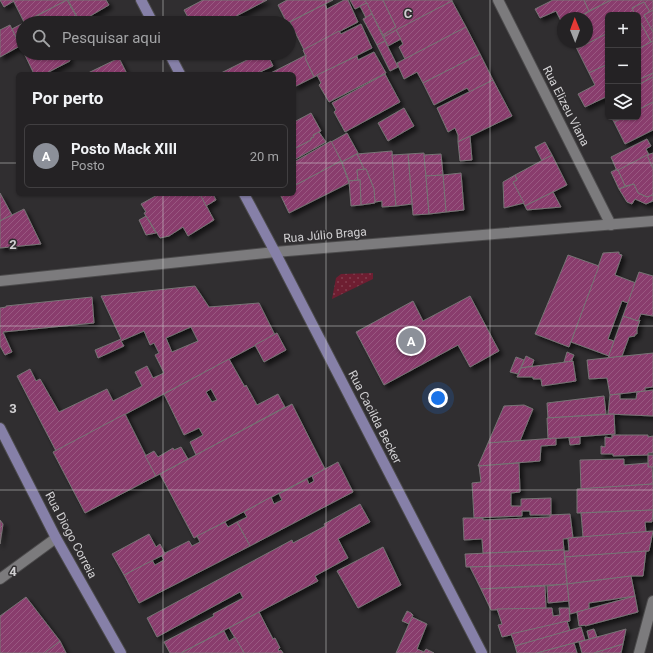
<!DOCTYPE html>
<html lang="pt">
<meta charset="utf-8">
<style>
:root{--surface:#242224;--page:#2c2a2c;--text:#f1f3f6;--muted:#a3a4a6;--line:#413f41;--accent:#8c9099}
body{margin:0;font-family:Roboto,sans-serif;background:var(--page);color:var(--text)}
.controls{position:absolute;right:12px;top:12px;display:grid;overflow:hidden;border-radius:6px;box-shadow:0 1px 3px #0004}
.controls button{width:36px;height:36px;display:grid;place-items:center;padding:0;border:0;border-bottom:1px solid var(--line);background:var(--surface);color:var(--text);font:20px sans-serif}
.compass{position:absolute;left:557px;top:12px;width:36px;height:36px;border-radius:50%;background:var(--surface);box-shadow:0 1px 3px #0004;rotate:359deg}
.you{position:absolute;left:438px;top:398px;width:14px;height:14px;margin:-10px;border:3px solid #fff;border-radius:50%;background:#1a73e8;box-shadow:0 0 0 6px #1a73e833}
.badge{display:grid;place-items:center;width:26px;height:26px;border-radius:50%;background:var(--accent);color:#fff;font-size:13px;font-weight:700}
.pin{position:absolute;translate:-50% -50%;border:2px solid #fff;box-shadow:0 1px 4px #0006}
.list{margin:0;padding:0;list-style:none}
h2{display:flex;justify-content:space-between;align-items:center;height:52px;margin:0;padding:0 16px;font-size:17px}
h2 small{font-size:13px;font-weight:400;color:var(--muted)}
.list li{display:grid;grid-template-columns:26px 1fr auto;gap:12px;align-items:center;box-sizing:border-box;height:64px;margin:0 8px 8px;padding:0 8px;border:1px solid var(--line);border-radius:6px}
.list b{display:block;font-size:15px;white-space:nowrap}
.list p{margin:0;font-size:13px;white-space:nowrap;color:var(--muted)}
.list em{font-size:13px;font-style:normal;color:var(--muted)}
.icon{flex:none;width:22px;height:22px;fill:none;stroke:currentColor;stroke-width:2;stroke-linecap:round;stroke-linejoin:round}
.map{position:relative;flex:none;width:653px;height:653px;overflow:hidden}
.search{position:absolute;background:var(--surface);box-shadow:0 1px 3px #0004;left:16px;top:16px;width:280px;height:44px;display:flex;align-items:center;gap:10px;box-sizing:border-box;padding:0 14px;border-radius:22px;color:var(--muted);font-size:15px}
.panel{position:absolute;background:var(--surface);box-shadow:0 1px 3px #0004;left:16px;top:72px;width:280px;height:124px;border-radius:6px}
.map>svg:first-child{display:block}
.grass{fill:url(#grass-dots)}
.building{fill:url(#building-hatch);stroke:#777475;fill-rule:evenodd;filter:url(#shadow)}
.lines{fill:none;stroke-linecap:round;stroke-linejoin:round}
.minor-casing{stroke:#4c4b4c;stroke-width:12}
.major-casing{stroke:#4c4b4c;stroke-width:12}
.minor{stroke:#7c7b7d;stroke-width:10}
.major{stroke:#8680a8;stroke-width:10}
.grid{fill:none;stroke:#d1d0d2;stroke-width:1;stroke-opacity:0.55}
.labels{text-anchor:middle;dominant-baseline:central;stroke-width:3;stroke-linejoin:round;paint-order:stroke}
.street-label{font-size:12px;fill:#d1d0d2;stroke:#302e30}
.grid-label{font-size:13px;text-anchor:middle;font-weight:bold;fill:#d1d0d2;stroke:#302e30;stroke-width:3;stroke-linejoin:round;paint-order:stroke}
</style>
<div class="map">
<svg width="653" height="653" viewBox="0 0 653 653">
<defs>
<pattern id="grass-dots" width="8" height="8" patternUnits="userSpaceOnUse"><rect width="8" height="8" fill="#6e1e31"/><path d="M2 2h.1M6 6h.1" fill="none" stroke="#823e4e" stroke-width="1.8" stroke-linecap="round"/></pattern>
<pattern id="building-hatch" width="6" height="6" patternUnits="userSpaceOnUse"><rect width="6" height="6" fill="#893d6d"/><path d="M-1 1l2-2M0 6l6-6M5 7l2-2" fill="none" stroke="#995881"/></pattern>
<filter id="shadow"><feDropShadow dx="3.5" dy="3.5" stdDeviation="2" flood-color="#0009"/></filter>
</defs>
<rect width="100%" height="100%" fill="#302e30"/>
<polygon class="grass" points="373,273 373,279 332,299 336,278 341,274"/>
<g class="building">
<polygon points="0,0 13,0 14,1 4,7"/>
<polygon points="13,0 67,0 24,22"/>
<polygon points="67,0 80,23 23,23 23,52 12,29"/>
<polygon points="68,0 106,0 109,5 80,22"/>
<polygon points="203,0 267,0 223,23 191,23 184,10"/>
<polygon points="287,0 333,0 287,23 278,5"/>
<polygon points="344,0 348,0 358,22 304,50 290,22 325,4 327,9"/>
<polygon points="350,0 365,0 367,3 355,9"/>
<polygon points="365,0 383,0 396,27 383,35"/>
<polygon points="383,0 452,0 452,1 384,37 383,35 396,27"/>
<polygon points="553,0 584,0 589,11 577,18 563,18 563,25 556,11 540,18 535,9"/>
<polygon points="584,0 611,0 589,11"/>
<polygon points="611,0 653,0 653,10 650,12 644,2 632,8 635,15 608,15 608,33 577,49 573,42 587,42 587,18 577,18"/>
<polygon points="452,1 466,27 405,59 399,47 403,44 396,30"/>
<polygon points="644,2 650,12 644,15 653,32 653,41 651,42 638,18 638,15 635,15 632,8"/>
<polygon points="367,3 372,14 366,18 360,6"/>
<polygon points="653,10 653,32 644,15"/>
<polygon points="372,14 385,41 377,45 363,19"/>
<polygon points="638,18 651,42 638,49"/>
<polygon points="361,24 372,48 314,77 305,58 306,57 303,50 339,31 341,34"/>
<polygon points="10,25 20,46 0,57 0,30"/>
<polygon points="466,27 480,54 423,83 417,72 404,79 397,63"/>
<polygon points="396,30 401,39 388,46 384,37"/>
<polygon points="608,33 608,64 589,73 577,49"/>
<polygon points="385,41 398,67 390,71 377,45"/>
<polygon points="653,41 653,73 638,80 638,49"/>
<polygon points="374,52 386,73 329,102 319,85 321,83 317,75 357,56 358,60"/>
<polygon points="24,53 67,53 70,61 45,74 34,74"/>
<polygon points="261,53 267,53 273,66 256,74 219,74"/>
<polygon points="480,54 493,80 470,92 467,88 434,105 423,83"/>
<polygon points="306,55 306,57 305,58 314,77 294,87 294,74 269,74"/>
<polygon points="119,58 127,74 86,74"/>
<polygon points="608,64 608,96 585,107 578,94 595,85 589,73"/>
<polygon points="653,73 653,77 638,85 638,80"/>
<polygon points="385,74 400,102 345,132 334,112 336,110 332,103"/>
<polygon points="653,77 653,102 638,110 638,85"/>
<polygon points="493,80 512,116 458,142 458,135 455,128 448,132 437,108"/>
<polygon points="653,102 653,130 625,144 614,122 625,117 638,117 638,110"/>
<polygon points="404,108 414,126 388,141 378,123"/>
<polygon points="311,113 321,131 313,135 314,137 311,138 311,140 294,149 294,122"/>
<polygon points="611,117 625,117 614,122"/>
<polygon points="319,132 326,142 294,160 294,149 311,140 311,138 314,137 313,135"/>
<polygon points="347,133 358,153 342,162 331,142"/>
<polygon points="470,136 472,160 460,161 458,142"/>
<polygon points="647,139 651,146 646,149 649,155 617,171 611,157"/>
<polygon points="331,141 341,161 294,186 294,162"/>
<polygon points="545,142 552,155 542,161 535,147"/>
<polygon points="392,151 396,206 382,207 382,201 375,202 374,189 366,169 364,169 357,154"/>
<polygon points="424,153 429,214 413,215 408,154"/>
<polygon points="653,153 653,169 647,155"/>
<polygon points="357,154 364,169 357,170 358,180 349,181 342,162"/>
<polygon points="408,154 412,204 396,206 392,155"/>
<polygon points="441,154 443,175 426,176 424,155"/>
<polygon points="552,155 567,185 525,206 513,182 517,180 515,175"/>
<polygon points="647,155 653,169 653,195 647,197 638,193 634,184 625,186 618,170"/>
<polygon points="341,161 349,183 289,213 280,194 294,194 294,186"/>
<polygon points="366,169 374,189 375,203 361,205 360,180 358,180 357,170"/>
<polygon points="617,169 617,171 618,170 625,186 619,189 611,172"/>
<polygon points="461,173 464,210 446,212 443,175"/>
<polygon points="443,175 446,212 429,214 426,176"/>
<polygon points="515,175 517,180 513,182 524,203 504,208 503,182"/>
<polygon points="360,180 361,205 351,206 349,181"/>
<polygon points="634,184 638,193 647,197 653,195 653,201 646,204 635,199 632,204 627,202 619,189"/>
<polygon points="553,192 561,207 527,210 525,206"/>
<polygon points="0,193 12,215 0,221"/>
<polygon points="159,194 200,194 214,220 188,236 183,227 169,236 160,238 144,213 146,212 141,204"/>
<polygon points="200,194 213,194 216,200 206,206"/>
<polygon points="24,209 41,244 0,248 0,221"/>
<polygon points="146,216 156,233 146,235 139,220"/>
<polygon points="619,252 619,254 622,255 615,275 636,283 628,303 622,301 608,339 614,341 609,356 571,342 603,253"/>
<polygon points="568,255 599,266 569,347 535,334"/>
<polygon points="639,272 653,276 653,316 641,314 638,321 623,316"/>
<path d="M 195,286 L 209,307 L 259,303 L 275,335 L 56,451 L 17,376 L 30,369 L 36,381 L 40,379 L 59,412 L 107,389 L 113,401 L 142,386 L 135,372 L 147,366 L 153,378 L 164,373 L 155,355 L 159,353 L 154,343 L 150,345 L 144,331 L 121,341 L 124,346 L 98,358 L 95,350 L 121,339 L 101,296 ZM 191,327 L 198,341 L 172,352 L 166,338 Z"/>
<polygon points="470,296 499,351 470,367 458,345 384,385 356,332 413,301 423,321"/>
<polygon points="92,297 94,323 3,332 12,352 5,355 0,346 0,308 6,307 6,306"/>
<polygon points="623,316 638,321 640,320 637,329 637,334 635,334 635,336 629,337 622,356 608,358"/>
<polygon points="277,333 286,350 264,362 255,345"/>
<polygon points="567,352 574,355 571,362 564,362"/>
<polygon points="653,353 653,387 645,388 645,391 610,395 607,378 589,379 587,360"/>
<polygon points="526,356 534,360 532,366 521,368"/>
<polygon points="516,357 524,360 518,374 510,372"/>
<path d="M 229,359 L 245,387 L 246,385 L 257,405 L 278,394 L 285,407 L 196,455 L 190,442 L 203,435 L 199,428 L 184,435 L 164,394 ZM 211,389 L 217,400 L 212,402 L 206,392 Z"/>
<polygon points="573,361 576,381 542,386 541,379 533,379 533,377 517,377 521,368"/>
<polygon points="653,390 653,416 608,414 610,395 620,394 620,399 636,399 637,392"/>
<polygon points="604,396 606,414 548,418 547,403"/>
<polygon points="292,404 325,469 194,538 160,474"/>
<polygon points="524,405 533,409 520,441 488,443 504,406"/>
<polygon points="125,414 156,476 85,513 53,452"/>
<polygon points="614,414 615,434 548,439 547,418"/>
<polygon points="612,435 648,435 648,437 653,436 653,453 648,453 648,455 613,456 613,454 601,454 601,446 605,447 605,437 612,438"/>
<polygon points="580,437 580,444 570,445 569,438"/>
<polygon points="556,438 556,445 541,446 540,461 478,466 488,443"/>
<polygon points="181,447 188,459 156,476 145,456 154,451 158,457 173,448 174,450"/>
<rect x="648" y="455" width="5" height="12"/>
<polygon points="624,459 624,465 648,463 648,467 652,467 653,484 581,489 580,460"/>
<polygon points="338,462 353,492 250,546 237,522 247,517 244,512 271,497 274,504 282,500 279,494 307,479 309,484 314,481 312,476"/>
<polygon points="519,463 520,492 511,493 511,506 521,506 521,499 551,498 551,515 530,515 530,511 522,511 522,516 474,518 472,483 481,482 479,466"/>
<polygon points="653,484 653,510 577,513 577,489"/>
<polygon points="360,504 370,522 338,539 348,558 315,576 318,581 181,653 170,653 164,642 214,616 213,614 243,598 240,592 157,637 147,618 292,540 293,543 325,526 324,524"/>
<polygon points="653,510 652,522 645,522 646,532 583,537 581,513"/>
<polygon points="570,514 573,538 563,539 564,550 483,553 482,539 464,540 463,518 483,518 483,520 550,517 550,515"/>
<polygon points="0,520 3,524 0,544"/>
<polygon points="225,522 228,527 237,522 250,546 139,603 124,575 152,560 155,565 164,560 161,555 189,541 192,546 200,542 197,536"/>
<polygon points="653,531 649,551 565,557 564,551 569,551 568,538"/>
<polygon points="149,534 156,547 160,544 165,554 124,575 112,554"/>
<polygon points="383,547 401,585 358,608 337,571"/>
<polygon points="564,550 565,564 466,567 465,554"/>
<polygon points="646,551 643,576 631,576 567,584 565,557"/>
<polygon points="565,564 567,584 481,589 470,567"/>
<polygon points="631,576 635,596 589,603 589,609 570,614 567,584"/>
<polygon points="567,584 569,601 548,603 547,586"/>
<polygon points="545,586 546,608 491,610 481,589"/>
<polygon points="635,596 638,612 585,626 585,625 579,626 577,612"/>
<polygon points="26,597 60,641 45,653 0,653 0,616"/>
<polygon points="552,608 553,616 560,615 559,608 569,608 570,621 502,637 498,625 502,624 497,609"/>
<polygon points="407,611 411,613 413,615 409,624 402,621"/>
<polygon points="259,612 273,639 275,638 280,648 278,649 279,651 281,650 283,653 244,653 229,628"/>
<polygon points="412,617 427,624 417,649 424,652 426,649 434,653 396,653"/>
<polygon points="567,621 570,631 515,646 511,634"/>
<polygon points="581,627 585,640 537,653 517,653 515,646"/>
<polygon points="594,629 597,637 589,639 587,631"/>
<polygon points="626,629 623,644 594,653 582,653 579,642"/>
<polygon points="224,631 229,641 235,637 244,653 181,653"/>
<polygon points="60,641 66,653 45,653 47,651"/>
<polygon points="574,643 577,653 537,653"/>
<polygon points="623,644 621,653 594,653"/>
</g>
<g class="lines">
<defs>
<g id="minor">
<polyline points="498,0 611,225"/>
<polyline points="0,281 275,252 653,221"/>
<polyline points="0,579 56,538"/>
<polyline points="639,653 653,601"/>
</g>
<g id="major">
<polyline points="141,0 153,23"/>
<polyline points="169,53 180,74"/>
<polyline points="244,194 275,252 482,653"/>
<polyline points="0,428 56,538 121,653"/>
</g>
</defs>
<use href="#minor" class="minor-casing"/>
<use href="#major" class="major-casing"/>
<use href="#minor" class="minor"/>
<use href="#major" class="major"/>
</g>
<path class="grid" d="M 163,0 L 163,23M 326,0 L 326,653M 490,0 L 490,653M 163,53 L 163,74M 0,163 L 18,163M 294,163 L 653,163M 163,194 L 163,653M 0,326 L 653,326M 0,490 L 653,490"/>
<g class="labels">
<g class="street-label">
<text transform="translate(566 106) rotate(63)">Rua Elizeu Viana</text>
<text transform="translate(325 235) rotate(-5)">Rua Júlio Braga</text>
<text transform="translate(375 417) rotate(63)">Rua Cacilda Becker</text>
<text transform="translate(71 535) rotate(62)">Rua Diogo Correia</text>
</g>
</g>
<g class="grid-label">
<text x="408" y="18">C</text>
<text x="13" y="249">2</text>
<text x="13" y="413">3</text>
<text x="13" y="576">4</text>
</g>
</svg>
<div class="controls">
<button>+</button>
<button>−</button>
<button><svg class="icon" aria-label="layers" viewBox="0 0 24 24"><path d="M12 4l9 5-9 5-9-5zM3 14l9 5 9-5"/></svg></button>
</div>
<svg class="compass" viewBox="-18 -18 36 36"><path d="M0-13l5 13h-10z" fill="#e53935"/><path d="M0 13l5-13h-10z" fill="#a3a4a6"/></svg>
<div class="you"></div>
<div class="pin badge" style="left:411px;top:341px">A</div>
<div class="search"><svg class="icon" aria-label="search" viewBox="0 0 24 24"><circle cx="10" cy="10" r="6"/><path d="M15 15l6 6"/></svg>Pesquisar aqui</div>
<section class="panel">
<h2>Por perto<small></small></h2>
<ul class="list">
<li><span class="badge">A</span><div><b>Posto Mack XIII</b><p>Posto</p></div><em>20 m</em></li>
</ul>
</section>
</div>
